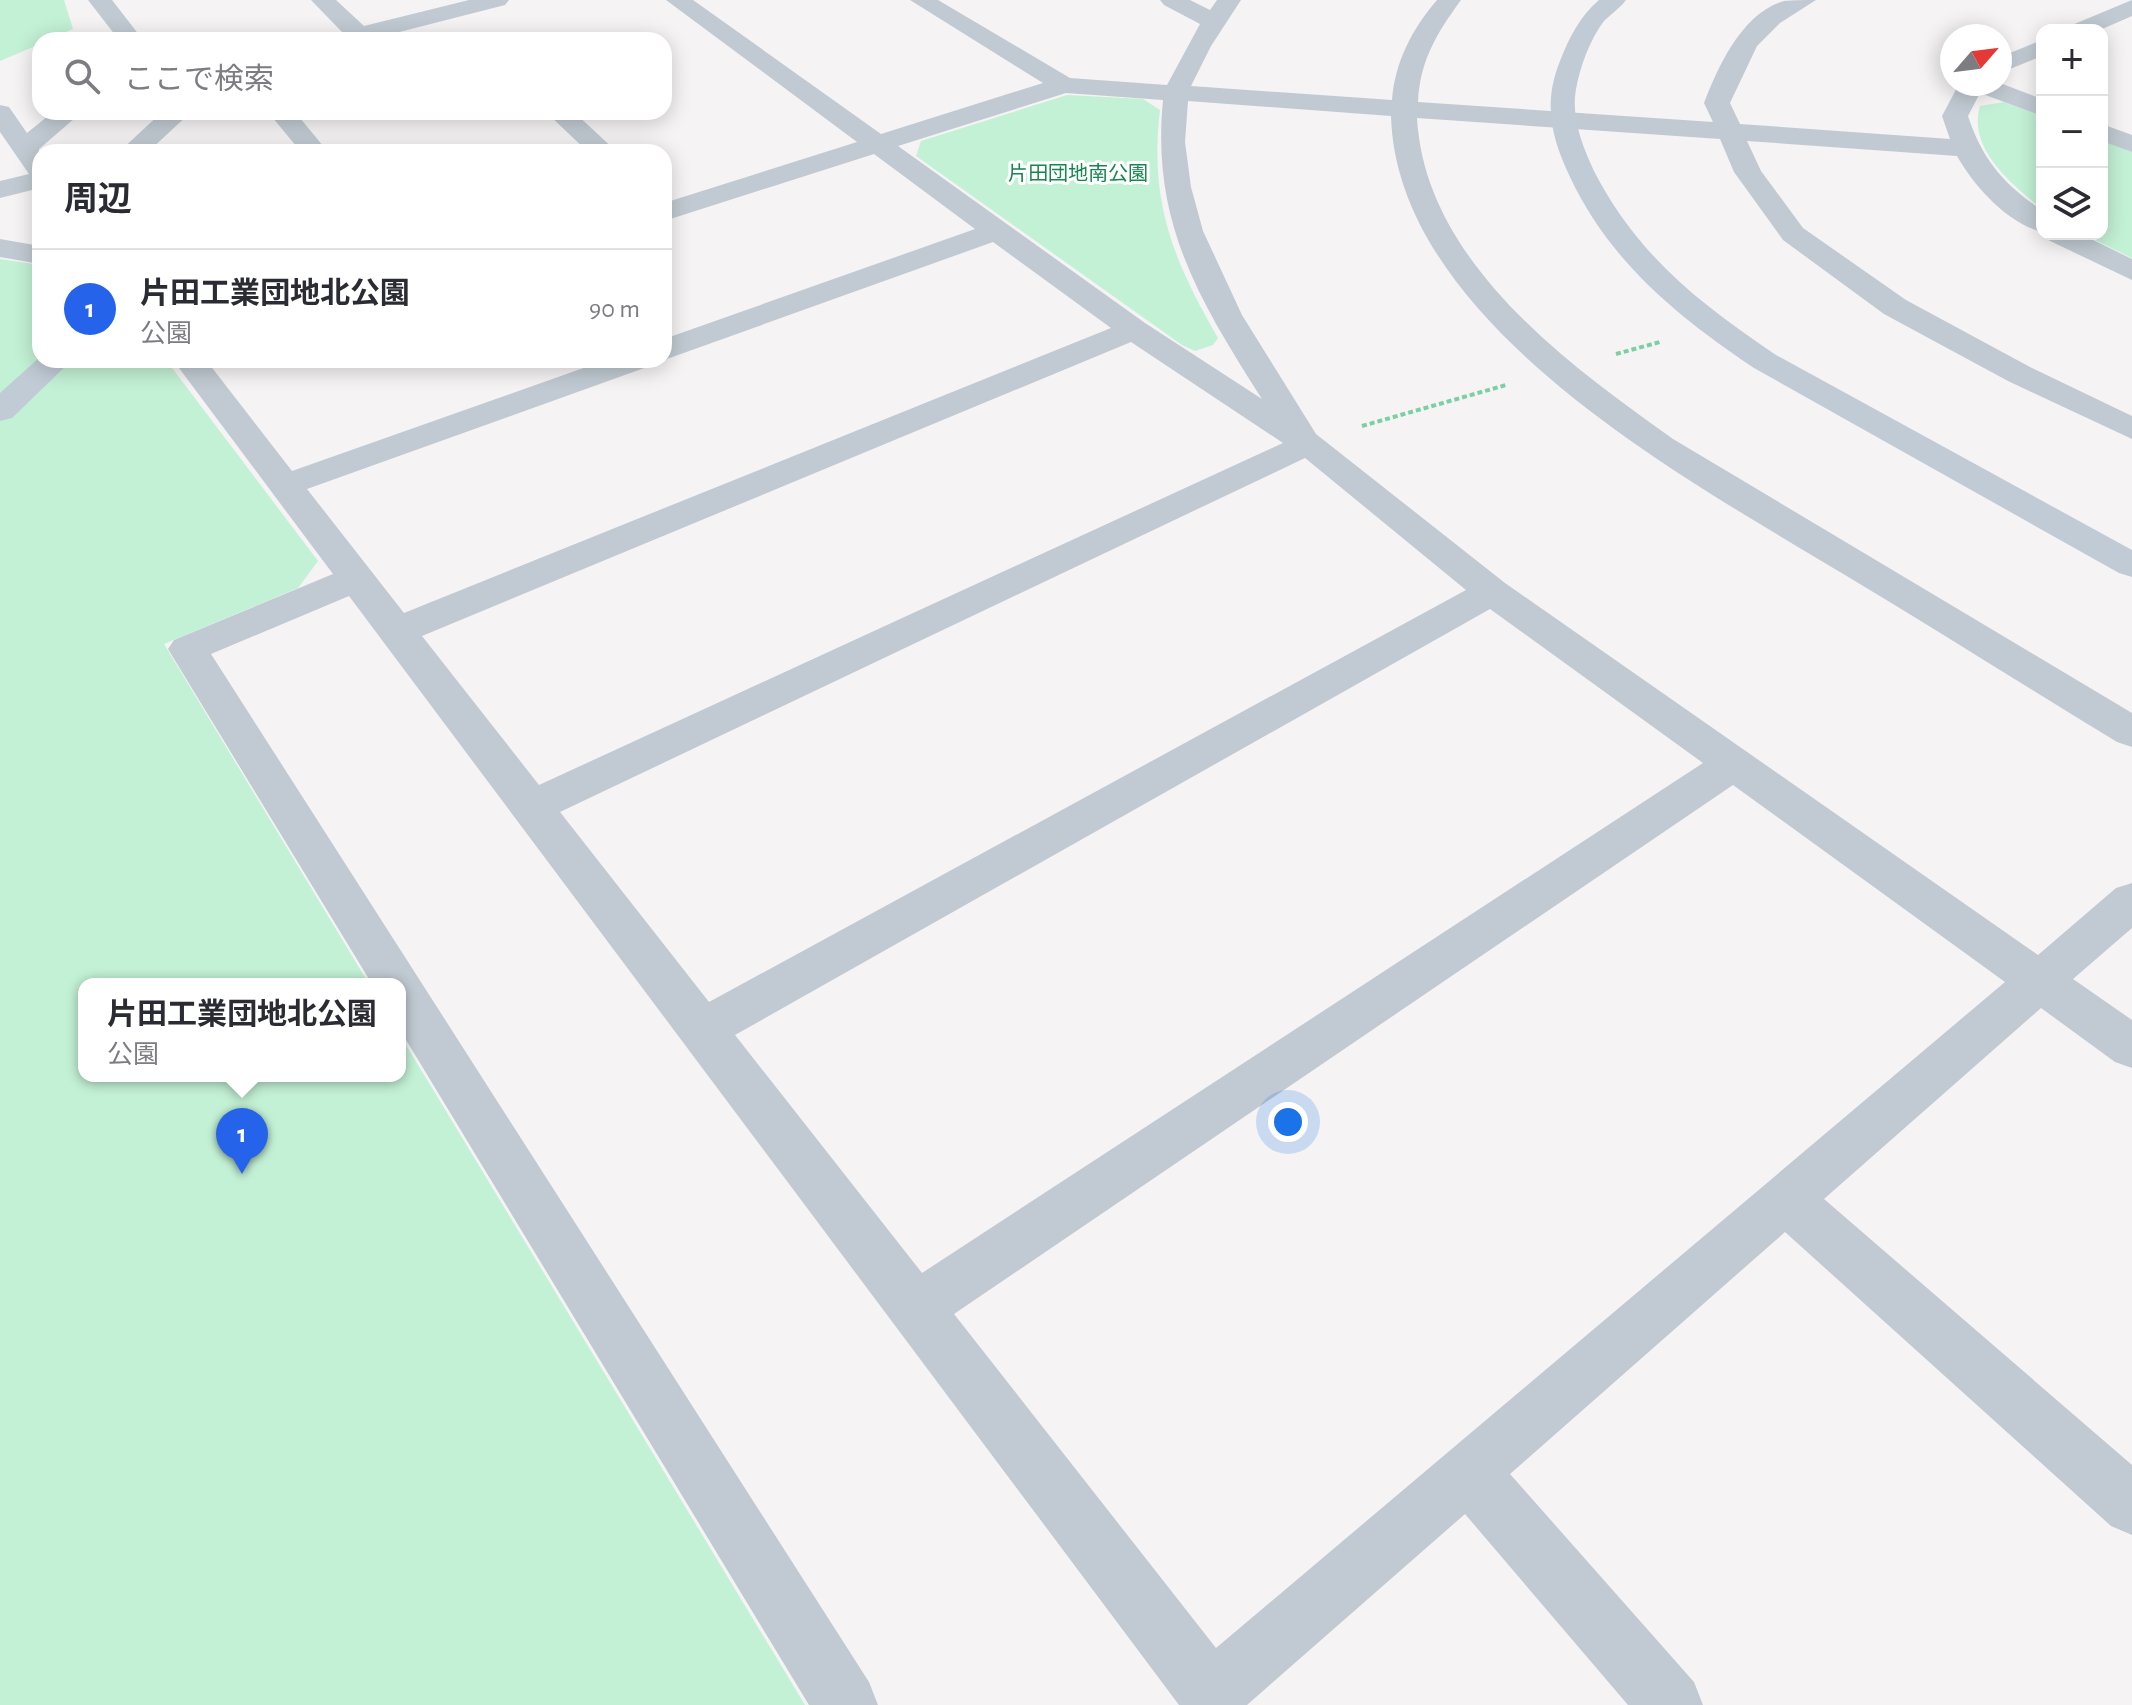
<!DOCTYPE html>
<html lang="ja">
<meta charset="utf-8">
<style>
:root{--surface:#fff;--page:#f2f2f3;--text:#2b2b33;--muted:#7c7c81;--line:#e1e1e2;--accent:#2563eb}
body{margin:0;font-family:"Alegreya Sans","Noto Sans JP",sans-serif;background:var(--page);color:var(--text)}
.controls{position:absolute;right:24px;top:24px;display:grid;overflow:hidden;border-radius:16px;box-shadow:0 4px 20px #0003}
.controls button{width:72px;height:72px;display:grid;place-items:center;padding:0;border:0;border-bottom:2px solid var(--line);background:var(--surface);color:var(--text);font:40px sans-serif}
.compass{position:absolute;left:1940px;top:24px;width:72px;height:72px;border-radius:50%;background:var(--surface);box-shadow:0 4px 20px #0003;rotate:62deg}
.you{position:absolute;left:1288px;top:1122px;width:28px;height:28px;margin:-20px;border:6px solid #fff;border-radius:50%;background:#1a73e8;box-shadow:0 0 0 12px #1a73e833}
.badge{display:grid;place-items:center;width:52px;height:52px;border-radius:50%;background:var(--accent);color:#fff;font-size:26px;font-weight:700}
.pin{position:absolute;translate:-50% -66px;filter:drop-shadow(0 2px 4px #0008)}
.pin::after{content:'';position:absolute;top:42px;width:28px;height:24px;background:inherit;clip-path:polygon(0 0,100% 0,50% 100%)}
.popup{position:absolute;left:78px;top:978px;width:328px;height:104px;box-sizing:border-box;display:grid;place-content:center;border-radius:16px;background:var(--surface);filter:drop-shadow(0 2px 6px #0005);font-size:26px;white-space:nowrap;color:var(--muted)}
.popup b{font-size:30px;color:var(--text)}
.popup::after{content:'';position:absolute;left:50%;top:100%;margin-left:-16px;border:16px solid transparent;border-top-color:var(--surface)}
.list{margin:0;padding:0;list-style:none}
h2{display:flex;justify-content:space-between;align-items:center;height:104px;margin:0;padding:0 32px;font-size:34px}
h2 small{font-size:26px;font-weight:400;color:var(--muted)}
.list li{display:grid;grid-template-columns:52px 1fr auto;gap:24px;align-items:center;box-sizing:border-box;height:120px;padding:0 32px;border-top:2px solid var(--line)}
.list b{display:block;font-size:30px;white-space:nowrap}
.list p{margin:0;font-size:26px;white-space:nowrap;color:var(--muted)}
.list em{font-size:26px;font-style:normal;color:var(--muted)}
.icon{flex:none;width:44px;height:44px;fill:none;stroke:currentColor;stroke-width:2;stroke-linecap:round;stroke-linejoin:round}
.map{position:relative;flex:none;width:2132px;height:1705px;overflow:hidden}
.search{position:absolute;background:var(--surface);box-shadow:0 4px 20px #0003;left:32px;top:32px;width:640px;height:88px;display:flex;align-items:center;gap:20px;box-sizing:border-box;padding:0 28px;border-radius:24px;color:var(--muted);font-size:30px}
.panel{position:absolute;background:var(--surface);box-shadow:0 4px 20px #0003;left:32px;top:144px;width:640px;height:224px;border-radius:24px}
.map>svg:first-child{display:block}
.green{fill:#c3f1d5}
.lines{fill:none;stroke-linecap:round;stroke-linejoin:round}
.path{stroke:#7ad0a6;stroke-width:4;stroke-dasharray:5 3;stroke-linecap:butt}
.street{fill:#c1cad2;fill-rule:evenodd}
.secondary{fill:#c1cbd6;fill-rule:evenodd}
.labels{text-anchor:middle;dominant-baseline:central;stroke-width:6;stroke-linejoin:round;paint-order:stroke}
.far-park-label{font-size:20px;fill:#17864f;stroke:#fff}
</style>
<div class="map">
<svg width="2132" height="1705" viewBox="0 0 2132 1705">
<rect width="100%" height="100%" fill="#f5f3f3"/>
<g class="green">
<polygon points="0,0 64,0 73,29 48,40 40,40 40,44 0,61"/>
<path d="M 1067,95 L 1143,99 L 1160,110 C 1149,202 1173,260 1218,338 L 1213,345 L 1195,351 L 1182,345 L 916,156 L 921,141 Z"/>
<path d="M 2004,102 L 2042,116 L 2042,209 C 2012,185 1967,148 1980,106 Z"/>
<polygon points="2102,140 2132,152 2132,258 2083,234 2102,234"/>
<polygon points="0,259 40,265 40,360 166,360 318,561 298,588 164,644 369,984 84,984 84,1076 400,1076 400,1035 805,1705 0,1705"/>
</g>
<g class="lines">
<g class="path">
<polyline points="1616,354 1660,342"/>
<polyline points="1362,426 1506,385"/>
</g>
<g class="street">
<polygon points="88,0 112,0 143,40 119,40"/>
<polygon points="311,0 336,0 364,26 469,0 509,0 505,5 368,40 326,40 329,35 342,32"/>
<path d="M 666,0 L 693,0 L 881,134 L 1043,83 L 910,0 L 938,0 L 1070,78 L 1167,85 L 1200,24 L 1164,5 L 1160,0 L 1190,0 L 1210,10 L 1217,0 L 1241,0 L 1211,46 L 1191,86 L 1392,100 C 1395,62 1412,29 1437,0 L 1461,0 C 1437,33 1420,60 1418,102 L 1713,122 L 1704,103 C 1718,67 1742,13 1784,1 C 1793,0 1806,0 1816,0 L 1780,23 L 1757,46 L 1730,103 L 1740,124 L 1950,139 L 1942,116 L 1959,84 L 2000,83 L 2042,99 L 2042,116 L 1980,93 L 1968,116 C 1982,159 2004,185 2042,210 L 2042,232 C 2007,223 1974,186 1957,156 L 1747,141 L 1761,171 L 1803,228 L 1906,300 L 2030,367 L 2132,416 L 2132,439 L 2008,381 L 1884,314 L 1783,240 L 1734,172 L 1720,139 L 1417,118 C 1425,261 1567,364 1673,439 L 2132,713 L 2132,747 L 2117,742 C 2028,688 1940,632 1850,578 C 1692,482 1397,326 1391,116 L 1188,101 L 1185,142 L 1191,187 L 1203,231 L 1242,315 L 1316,434 L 1505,583 L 2038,955 L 2116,888 L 2132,883 L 2132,928 L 2073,979 L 2132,1020 L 2132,1068 L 2115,1062 L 2041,1008 L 1824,1199 L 2132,1465 L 2132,1535 L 2111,1526 L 1785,1232 L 1510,1474 L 1694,1682 L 1703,1705 L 1628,1705 L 1465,1514 L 1247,1705 L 1179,1705 L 349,596 L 211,654 L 869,1682 L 878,1705 L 809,1705 L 400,1030 L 400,984 L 372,984 L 168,649 L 174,640 L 333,574 L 173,360 L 206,360 L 292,471 L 606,360 L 652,360 L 647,367 L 307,489 L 404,613 L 1111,328 L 993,242 L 664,360 L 664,339 L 975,229 L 874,154 L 664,221 L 664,203 L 857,142 ZM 1066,93 L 1163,100 C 1151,222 1199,300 1262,399 L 1145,323 L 898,146 ZM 1131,342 L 1283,443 L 539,785 L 422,636 ZM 1305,458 L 1466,590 L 709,1002 L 560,812 ZM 1490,609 L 1703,763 L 922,1273 L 735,1035 ZM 1733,785 L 2005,982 L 1216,1648 L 954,1314 Z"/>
<polygon points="2132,0 2132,16 2100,30 2068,30 2072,25"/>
<polygon points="2042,40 2042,56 2000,73 2000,57"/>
<polygon points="0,105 9,107 27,133 53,112 82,112 39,149 40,188 0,198 0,181 29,174 0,132"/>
<polygon points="162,112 191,112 148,152 119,152"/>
<polygon points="268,112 295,112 328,152 301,152"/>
<polygon points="546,112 574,112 617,152 588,152"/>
<polygon points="2102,124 2132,135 2132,152 2102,141"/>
<polygon points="2044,234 2081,234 2132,259 2132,280 2048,240"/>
<polygon points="0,239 40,246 40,264 0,257"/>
</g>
<g class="secondary">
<path d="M 1599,0 L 1626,0 C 1620,8 1611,14 1604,21 C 1590,39 1580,67 1576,89 C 1571,117 1582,145 1594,171 C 1637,255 1699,303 1776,355 L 2132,550 L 2132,577 L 2119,573 L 1754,368 C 1678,317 1610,262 1570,177 C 1551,137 1543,103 1560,61 C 1569,38 1580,16 1599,0 Z"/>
<polygon points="40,357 40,360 72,360 12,418 0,421 0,393"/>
</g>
</g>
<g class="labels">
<g class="far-park-label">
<text x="1078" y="174">片田団地南公園</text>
</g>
</g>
</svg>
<div class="controls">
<button>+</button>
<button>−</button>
<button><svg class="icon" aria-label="layers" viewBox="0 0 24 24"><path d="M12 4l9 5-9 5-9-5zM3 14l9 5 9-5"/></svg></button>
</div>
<svg class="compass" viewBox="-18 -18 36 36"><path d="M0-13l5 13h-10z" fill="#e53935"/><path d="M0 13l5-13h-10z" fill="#7c7c81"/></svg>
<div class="you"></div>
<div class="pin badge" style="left:242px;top:1174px">1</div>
<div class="popup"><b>片田工業団地北公園</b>公園</div>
<div class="search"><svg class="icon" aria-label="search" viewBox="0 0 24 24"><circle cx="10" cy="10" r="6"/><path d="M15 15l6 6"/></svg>ここで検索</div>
<section class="panel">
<h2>周辺<small></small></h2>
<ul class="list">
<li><span class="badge">1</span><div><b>片田工業団地北公園</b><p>公園</p></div><em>90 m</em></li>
</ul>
</section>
</div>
